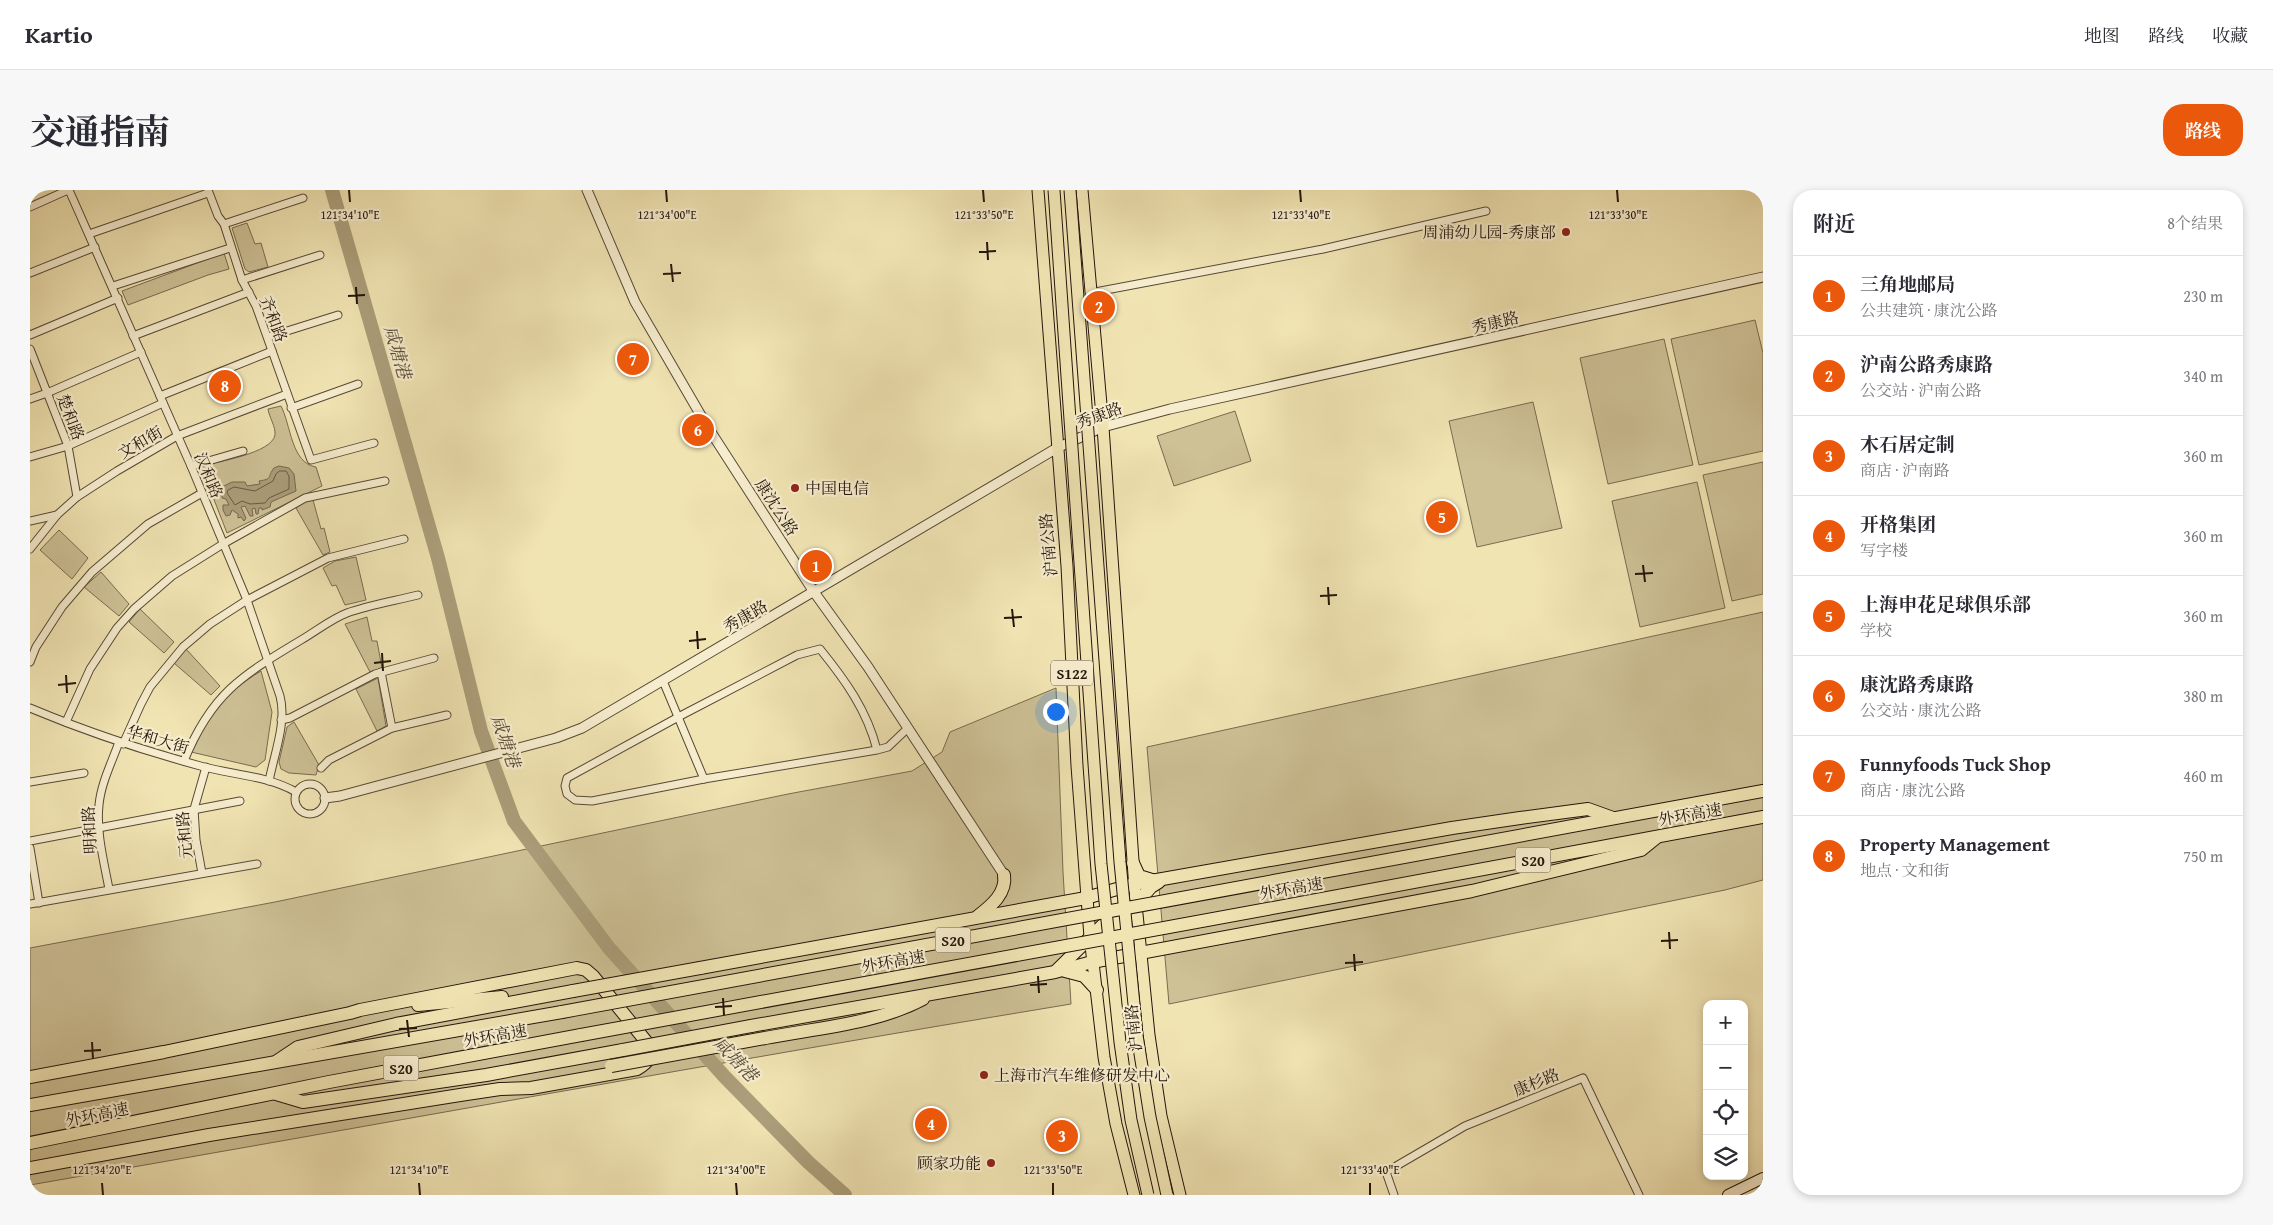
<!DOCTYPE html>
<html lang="zh">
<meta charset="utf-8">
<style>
:root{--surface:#fff;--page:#f7f7f7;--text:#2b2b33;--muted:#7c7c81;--line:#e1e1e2;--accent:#ea580c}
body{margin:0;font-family:"Gentium Book Plus","Noto Serif SC",serif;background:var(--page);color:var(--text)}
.controls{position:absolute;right:15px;bottom:15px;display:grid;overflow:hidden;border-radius:10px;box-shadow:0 2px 8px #0003}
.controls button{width:45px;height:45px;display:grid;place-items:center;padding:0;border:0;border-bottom:1px solid var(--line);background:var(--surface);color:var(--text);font:25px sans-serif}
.you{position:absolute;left:1025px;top:521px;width:18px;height:18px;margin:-12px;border:4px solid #fff;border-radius:50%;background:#1a73e8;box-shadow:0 0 0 8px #1a73e833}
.badge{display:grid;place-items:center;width:32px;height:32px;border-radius:50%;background:var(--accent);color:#fff;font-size:16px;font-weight:700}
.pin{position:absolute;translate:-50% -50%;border:2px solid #fff;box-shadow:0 1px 5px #0006}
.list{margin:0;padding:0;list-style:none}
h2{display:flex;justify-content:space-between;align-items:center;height:65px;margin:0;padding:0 20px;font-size:21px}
h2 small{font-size:16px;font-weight:400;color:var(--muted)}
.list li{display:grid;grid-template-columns:32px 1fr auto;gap:15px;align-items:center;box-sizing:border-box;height:80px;padding:0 20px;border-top:1px solid var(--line)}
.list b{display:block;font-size:19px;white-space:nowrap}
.list p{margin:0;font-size:16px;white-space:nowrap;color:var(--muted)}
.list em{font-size:16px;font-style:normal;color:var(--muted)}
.icon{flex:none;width:28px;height:28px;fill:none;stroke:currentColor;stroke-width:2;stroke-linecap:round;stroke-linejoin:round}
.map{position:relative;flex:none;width:1733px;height:1005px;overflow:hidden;border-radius:20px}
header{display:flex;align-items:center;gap:30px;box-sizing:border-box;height:70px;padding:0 25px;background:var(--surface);border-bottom:1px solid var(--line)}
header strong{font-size:24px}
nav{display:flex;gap:28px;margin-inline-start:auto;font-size:18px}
.intro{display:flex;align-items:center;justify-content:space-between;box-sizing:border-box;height:120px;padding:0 30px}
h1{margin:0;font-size:35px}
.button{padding:12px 22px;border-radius:20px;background:var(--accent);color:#fff;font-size:18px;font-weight:700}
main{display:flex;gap:30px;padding:0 30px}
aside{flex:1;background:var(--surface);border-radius:20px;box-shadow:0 2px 8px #0003}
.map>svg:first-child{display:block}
.green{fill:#cec196;stroke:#786b50}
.water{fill:#ab9e7a;stroke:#75674e}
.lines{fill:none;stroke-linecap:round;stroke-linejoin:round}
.shore{stroke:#675a42;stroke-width:1}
.river{stroke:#ab9e7a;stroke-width:14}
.minor-casing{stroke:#564935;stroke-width:9}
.tertiary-casing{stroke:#564935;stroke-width:11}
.secondary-casing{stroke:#23150b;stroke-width:12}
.primary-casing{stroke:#23150b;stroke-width:13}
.motorway-casing{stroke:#23150b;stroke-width:14}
.minor{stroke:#f6edce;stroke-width:7}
.tertiary{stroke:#f6edce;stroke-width:9}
.secondary{stroke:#f6edce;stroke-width:10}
.primary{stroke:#f1e4b3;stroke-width:11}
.motorway{stroke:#f1e4b3;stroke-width:12}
.primary-bridge-casing{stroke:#23150b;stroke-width:13;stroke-linecap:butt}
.motorway-bridge-casing{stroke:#23150b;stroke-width:14;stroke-linecap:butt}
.primary-bridge{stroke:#f1e4b3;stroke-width:11}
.motorway-bridge{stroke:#f1e4b3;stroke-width:12}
.ticks{fill:none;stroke:#23150b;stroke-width:2}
.poi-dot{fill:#8f2418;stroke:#f6edce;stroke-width:2}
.labels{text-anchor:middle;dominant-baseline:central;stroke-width:4.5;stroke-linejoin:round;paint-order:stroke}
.shield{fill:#f6edce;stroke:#625646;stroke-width:1}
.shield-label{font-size:15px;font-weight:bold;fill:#23150b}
.poi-label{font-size:16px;fill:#23150b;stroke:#f6edce;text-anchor:end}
.street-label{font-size:16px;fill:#23150b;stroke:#f6edce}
.water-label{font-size:18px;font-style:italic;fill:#594c37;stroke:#f6edce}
.ticks-label{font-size:12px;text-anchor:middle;fill:#23150b;stroke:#f6edce;stroke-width:4.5;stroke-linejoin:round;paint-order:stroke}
</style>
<header>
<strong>Kartio</strong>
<nav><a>地图</a><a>路线</a><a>收藏</a></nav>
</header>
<div class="intro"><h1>交通指南</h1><a class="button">路线</a></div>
<main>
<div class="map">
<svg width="1733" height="1005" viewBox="0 0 1733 1005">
<rect width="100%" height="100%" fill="#f1e4b3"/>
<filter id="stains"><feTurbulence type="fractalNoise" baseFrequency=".004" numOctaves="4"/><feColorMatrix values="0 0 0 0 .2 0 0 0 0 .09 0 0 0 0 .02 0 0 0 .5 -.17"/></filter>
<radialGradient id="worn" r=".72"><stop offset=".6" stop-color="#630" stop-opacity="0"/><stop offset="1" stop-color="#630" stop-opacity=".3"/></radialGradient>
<g class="green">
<polygon points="217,33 225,54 231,53 238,77 219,82 215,79 202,38"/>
<polygon points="194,63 199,79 178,85 98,115 92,101"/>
<polygon points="1725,130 1733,163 1733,261 1669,275 1641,149"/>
<polygon points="1634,149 1663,275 1578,294 1550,168"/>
<polygon points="1503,212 1532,338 1447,357 1419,231"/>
<path d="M 251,216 C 261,235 261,273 286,277 L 292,296 L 197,343 L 171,276 C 187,272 242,263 245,245 C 246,237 239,227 238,219 Z"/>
<polygon points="1205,221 1221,271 1144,296 1127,246"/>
<polygon points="1733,272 1733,404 1702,411 1673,285"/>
<polygon points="1667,292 1695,418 1610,437 1582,311"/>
<polygon points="283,310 291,339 294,338 300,362 293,365 266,318 276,311"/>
<polygon points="29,340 58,368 42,389 10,360"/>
<polygon points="326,367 336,410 315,415 306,395 302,396 293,378 305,371"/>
<polygon points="71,382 99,414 89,426 54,397"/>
<polygon points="110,419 144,452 134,463 99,432"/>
<polygon points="1733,422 1733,690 1695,700 1139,814 1117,557"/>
<polygon points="337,427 342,451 347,451 352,478 340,482 315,434"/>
<polygon points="156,459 190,496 181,505 144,473"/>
<path d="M 231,481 L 242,522 L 235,570 L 226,577 L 161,562 C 178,525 196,502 231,481 Z"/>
<polygon points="348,488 356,536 347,541 326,499"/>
<path d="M 1026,498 L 1033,682 L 1041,814 C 693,871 347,935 0,995 L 0,758 L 245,712 L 758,604 L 882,581 L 912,562 L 920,542 Z"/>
<polygon points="264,532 289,575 286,585 259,583 251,579 249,572 257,537"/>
</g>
<path class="water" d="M 249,276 L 259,278 L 264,284 L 266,301 L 241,312 L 240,317 L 232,320 L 232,318 L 229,318 L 228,324 L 226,324 L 225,318 L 222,319 L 223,326 L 220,326 L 215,316 L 211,317 L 216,328 L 214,331 L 211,327 L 208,328 L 208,324 L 202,320 L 200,325 L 196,326 L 193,320 L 193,315 L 199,315 L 196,309 L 192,308 L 192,297 L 202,292 L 215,292 L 217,296 L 230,294 L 229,291 C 243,289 237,287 244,278 Z"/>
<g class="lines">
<polygon class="shore" points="250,281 256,281 259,286 259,299 239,308 235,313 220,314 212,311 205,315 197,303 198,300 204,297 225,301 243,291 246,284"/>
<polyline class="river" points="302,0 408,368 451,541 484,631 579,758 694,886 778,972 815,1005"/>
<defs>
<g id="minor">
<path d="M 39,0 L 161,276 L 217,410 L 250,506 C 257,532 244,565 239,591"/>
<polyline points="178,0 188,26 194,34 212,90 226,116 281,270 344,253"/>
<polyline points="0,17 38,0"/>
<polyline points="194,34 273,8"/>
<polyline points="59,44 178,3"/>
<polyline points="0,83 65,57"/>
<polyline points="212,90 290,65"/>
<polyline points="83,96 200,58"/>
<polyline points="1060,103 1293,59 1456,21"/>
<polyline points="0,145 88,108"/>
<polyline points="103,146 219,102"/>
<polyline points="238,147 308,125"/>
<polyline points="0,159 38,256 47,307"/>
<polyline points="130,206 242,161"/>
<polyline points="0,209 17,203 111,162"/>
<polyline points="261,218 328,194"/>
<polyline points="0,267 38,256 133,213"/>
<polyline points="161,276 213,261"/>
<polyline points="0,331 27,325"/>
<polyline points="0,359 27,325 47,307 87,281 147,246 257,204"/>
<polyline points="0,472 6,457 32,417 62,382 118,334 172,303"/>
<polyline points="351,482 362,538"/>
<polyline points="633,491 674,589"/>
<path d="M 0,518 C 57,542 115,561 174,577 C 205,585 238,586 266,602"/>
<polyline points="251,530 260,528 345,484 404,468"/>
<polyline points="36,532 60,479 87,438 104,419 142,386 193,354 275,308 355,291"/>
<polyline points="93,554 111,514 120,497 153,457 180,434 217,410 298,368 374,349"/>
<path d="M 847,560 L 674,589 L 562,611 L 545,610 L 537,604 L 535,596 L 537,588 L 652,525 L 767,465 L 790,459 C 815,490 837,520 847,560 L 858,557 L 878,538"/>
<path d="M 154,571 C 181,504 211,486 271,450 C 285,442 301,429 317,423 C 339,415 364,411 388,405"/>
<polyline points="291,578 299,570 362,538 417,525"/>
<polyline points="0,592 54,583"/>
<circle cx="280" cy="609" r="15"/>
<polyline points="0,651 210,611"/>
<polyline points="0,658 9,713"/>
<polyline points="172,683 166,650 164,619 176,577"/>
<path d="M 79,699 C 74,672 66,642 69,615 C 71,593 82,572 89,552"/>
<polyline points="0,714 227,674"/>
<polyline points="1364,1005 1356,982 1435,936 1553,888 1609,1005"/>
</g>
<g id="tertiary">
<polyline points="557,0 605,112 677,236 784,402 838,477 974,685"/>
<polyline points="295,608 310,606 526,548 552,538 1027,258 1073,237 1140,219 1733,87"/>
</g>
<polyline id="secondary" points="1698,1005 1733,988"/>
<g id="primary">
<polyline points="1008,0 1037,376 1047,576 1060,747 1074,867 1086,934 1104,1005"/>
<polyline points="1052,0 1073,237 1106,714 1119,845 1131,926 1150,1005"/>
</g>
<g id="motorway">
<polyline points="1103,673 1109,686 1122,690"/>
<polyline points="1314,678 1733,601"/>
<polyline points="1319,704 1733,627"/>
<path d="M 948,726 C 961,716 977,703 974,685"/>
<polyline points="1062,772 1081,743 1121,697 1129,692"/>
<polyline points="670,778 1056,708 1104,694 1422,638 1490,628 1558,619 1583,628"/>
<polyline points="1027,780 1084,724"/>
<polyline points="1035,781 1054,786 1067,800"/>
<polyline points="388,815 472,807"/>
<polyline points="721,836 1025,782 1062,772 1442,701 1611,660 1627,647"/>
<path d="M 735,848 C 787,838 846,834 893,809"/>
<polyline points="247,871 268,857 366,834 543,801"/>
<path d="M 0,887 L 134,862 L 320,823 L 330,820 L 547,778 L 556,780 L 563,786 L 619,855 C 622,867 618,873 607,879 L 501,898 L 470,899 L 430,905 L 179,945 L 0,978"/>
<polyline points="246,904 273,912 456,885 593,860"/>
<polyline points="0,915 532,822"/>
<polyline points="0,953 299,892 551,845"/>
</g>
</defs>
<use href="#minor" class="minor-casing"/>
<use href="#tertiary" class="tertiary-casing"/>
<use href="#secondary" class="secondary-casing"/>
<use href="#primary" class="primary-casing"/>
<use href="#motorway" class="motorway-casing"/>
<use href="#minor" class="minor"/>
<use href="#tertiary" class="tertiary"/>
<use href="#secondary" class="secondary"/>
<use href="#primary" class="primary"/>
<use href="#motorway" class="motorway"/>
<defs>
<g id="primary-bridge">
<polyline points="1024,0 1071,674 1090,852 1101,930 1118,1005"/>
<polyline points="1040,0 1090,672 1107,845 1120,927 1137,1005"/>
</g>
<g id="motorway-bridge">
<polyline points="543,801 670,778"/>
<polyline points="532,822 1314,678"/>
<polyline points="551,845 1319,704"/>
<polyline points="593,860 721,836"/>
<polyline points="581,876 735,848"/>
</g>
</defs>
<use href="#primary-bridge" class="primary-bridge-casing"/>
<use href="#motorway-bridge" class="motorway-bridge-casing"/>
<use href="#primary-bridge" class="primary-bridge"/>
<use href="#motorway-bridge" class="motorway-bridge"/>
</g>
<path class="ticks" d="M 319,0 L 320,12M 636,0 L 637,12M 953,0 L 954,12M 1270,0 L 1271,12M 1587,0 L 1588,12M 957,52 L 958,70M 949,62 L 966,61M 641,74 L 643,92M 633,84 L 651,83M 326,97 L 327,114M 318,106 L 335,105M 1613,375 L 1615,392M 1605,384 L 1623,383M 1298,397 L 1299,415M 1290,406 L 1307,405M 982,419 L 984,437M 974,428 L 992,427M 667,441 L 668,459M 659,451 L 676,449M 352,463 L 353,481M 344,473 L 361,471M 36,485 L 37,503M 28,495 L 46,493M 1639,742 L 1640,759M 1631,751 L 1648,750M 1324,764 L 1325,781M 1315,773 L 1333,772M 1008,786 L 1009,803M 1000,795 L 1017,794M 693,808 L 694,825M 685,817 L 702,816M 377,830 L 379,847M 369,839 L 387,838M 62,852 L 63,869M 54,861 L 71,860M 72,993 L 73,1005M 389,993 L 390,1005M 706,993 L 707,1005M 1023,993 L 1023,1005M 1340,993 L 1340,1005"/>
<g class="poi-dot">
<circle cx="1536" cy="42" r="5"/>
<circle cx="765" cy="298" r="5"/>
<circle cx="954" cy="885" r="5"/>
<circle cx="961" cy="973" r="5"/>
</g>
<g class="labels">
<g class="shield">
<rect x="1021" y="470.5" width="42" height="25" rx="4"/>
<rect x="1485.5" y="657.5" width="35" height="25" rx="4"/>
<rect x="905.5" y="737.5" width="35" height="25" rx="4"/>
<rect x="353.5" y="865.5" width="35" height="25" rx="4"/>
</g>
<g class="shield-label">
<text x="1042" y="483">S122</text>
<text x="1503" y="670">S20</text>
<text x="923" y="750">S20</text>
<text x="371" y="878">S20</text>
</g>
<g class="poi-label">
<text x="1526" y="42">周浦幼儿园-秀康部</text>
<text x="775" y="298" text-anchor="start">中国电信</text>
<text x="964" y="885" text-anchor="start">上海市汽车维修研发中心</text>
<text x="951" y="973">顾家功能</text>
</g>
<g class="street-label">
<text transform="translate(244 129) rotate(69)">齐和路</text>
<text transform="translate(1465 132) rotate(-13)">秀康路</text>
<text transform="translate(1069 225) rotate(-20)">秀康路</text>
<text transform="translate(41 227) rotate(69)">楚和路</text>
<text transform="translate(110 252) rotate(-30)">文和街</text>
<text transform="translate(179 285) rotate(67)">汉和路</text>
<text transform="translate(747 317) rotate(57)">康沈公路</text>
<text transform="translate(1018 355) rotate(-95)">沪南公路</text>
<text transform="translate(715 426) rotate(-30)">秀康路</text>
<text transform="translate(128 549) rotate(16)">华和大街</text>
<text transform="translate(1660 624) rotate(-10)">外环高速</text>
<text transform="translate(59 640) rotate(-93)">明和路</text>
<text transform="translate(154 645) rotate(-95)">元和路</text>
<text transform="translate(1261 698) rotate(-10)">外环高速</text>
<text transform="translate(863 771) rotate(-10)">外环高速</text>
<text transform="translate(1103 838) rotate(-96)">沪南路</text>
<text transform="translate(465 845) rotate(-10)">外环高速</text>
<text transform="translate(1506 892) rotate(-22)">康杉路</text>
<text transform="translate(67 924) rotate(-11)">外环高速</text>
</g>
<g class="water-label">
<text transform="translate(368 162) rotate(74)">咸塘港</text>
<text transform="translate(476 551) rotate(71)">咸塘港</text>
<text transform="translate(706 869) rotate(46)">咸塘港</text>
</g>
</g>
<g class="ticks-label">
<text x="320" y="29">121°34'10"E</text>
<text x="637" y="29">121°34'00"E</text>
<text x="954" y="29">121°33'50"E</text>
<text x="1271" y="29">121°33'40"E</text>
<text x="1588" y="29">121°33'30"E</text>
<text x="72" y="984">121°34'20"E</text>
<text x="389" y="984">121°34'10"E</text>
<text x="706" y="984">121°34'00"E</text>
<text x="1023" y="984">121°33'50"E</text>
<text x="1340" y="984">121°33'40"E</text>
</g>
<rect width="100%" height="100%" filter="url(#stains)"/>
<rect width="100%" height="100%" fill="url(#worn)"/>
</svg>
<div class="controls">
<button>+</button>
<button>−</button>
<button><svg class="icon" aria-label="locate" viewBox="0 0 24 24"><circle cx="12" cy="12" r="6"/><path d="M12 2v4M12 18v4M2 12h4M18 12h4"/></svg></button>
<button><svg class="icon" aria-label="layers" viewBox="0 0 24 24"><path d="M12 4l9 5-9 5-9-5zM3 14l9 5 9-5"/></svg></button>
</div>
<div class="you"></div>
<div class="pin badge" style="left:786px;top:376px">1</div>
<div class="pin badge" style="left:1069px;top:117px">2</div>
<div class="pin badge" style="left:1032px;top:946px">3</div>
<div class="pin badge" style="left:901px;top:934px">4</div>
<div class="pin badge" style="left:1412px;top:327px">5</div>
<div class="pin badge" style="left:668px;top:240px">6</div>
<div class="pin badge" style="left:603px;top:169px">7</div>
<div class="pin badge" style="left:195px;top:196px">8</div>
</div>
<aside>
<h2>附近<small>8个结果</small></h2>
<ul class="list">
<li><span class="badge">1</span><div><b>三角地邮局</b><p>公共建筑 · 康沈公路</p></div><em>230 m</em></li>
<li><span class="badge">2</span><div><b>沪南公路秀康路</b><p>公交站 · 沪南公路</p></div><em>340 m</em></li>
<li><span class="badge">3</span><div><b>木石居定制</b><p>商店 · 沪南路</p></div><em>360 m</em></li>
<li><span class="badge">4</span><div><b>开格集团</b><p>写字楼</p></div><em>360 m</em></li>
<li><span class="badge">5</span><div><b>上海申花足球俱乐部</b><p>学校</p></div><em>360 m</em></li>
<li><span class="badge">6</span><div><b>康沈路秀康路</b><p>公交站 · 康沈公路</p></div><em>380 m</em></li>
<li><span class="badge">7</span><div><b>Funnyfoods Tuck Shop</b><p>商店 · 康沈公路</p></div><em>460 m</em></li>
<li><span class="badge">8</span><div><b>Property Management</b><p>地点 · 文和街</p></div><em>750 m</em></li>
</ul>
</aside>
</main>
